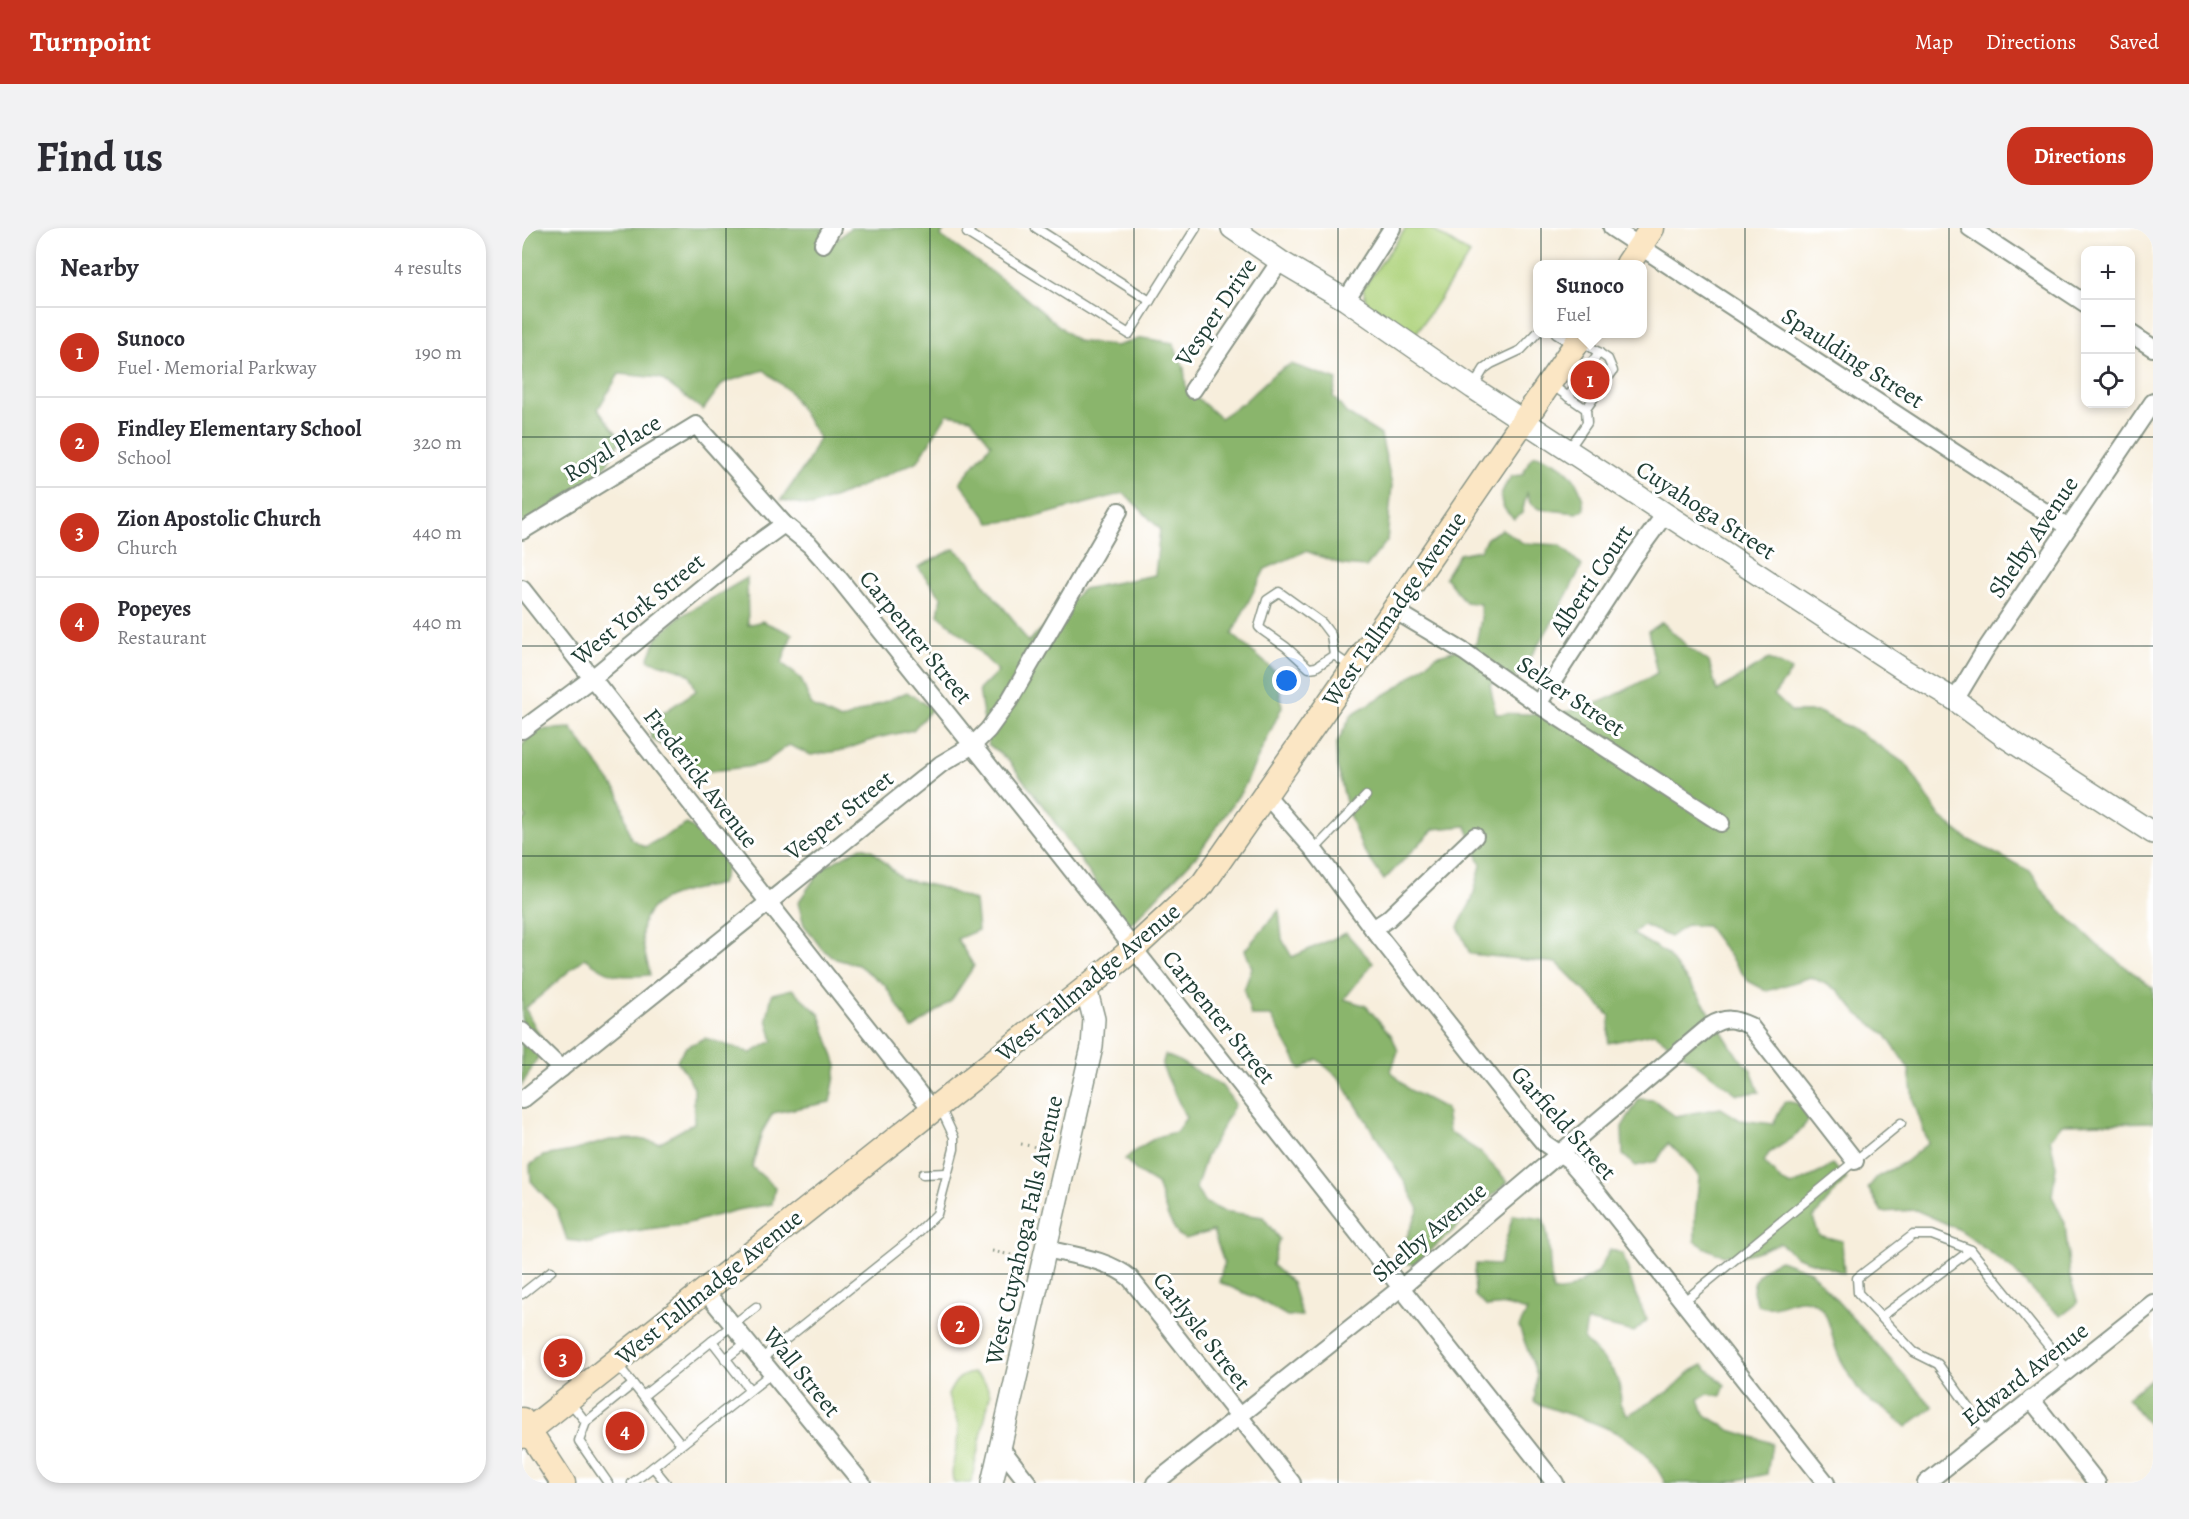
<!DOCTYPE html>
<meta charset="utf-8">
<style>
:root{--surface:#fff;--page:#f2f2f3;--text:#2b2b33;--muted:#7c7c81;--line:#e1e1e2;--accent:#c8321e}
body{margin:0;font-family:Alegreya,serif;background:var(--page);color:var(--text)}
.controls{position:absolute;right:18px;top:18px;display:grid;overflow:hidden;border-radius:12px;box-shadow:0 3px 9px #0003}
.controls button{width:54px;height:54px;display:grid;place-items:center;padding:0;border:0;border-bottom:2px solid var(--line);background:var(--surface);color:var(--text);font:30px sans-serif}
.you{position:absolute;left:765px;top:453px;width:21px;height:21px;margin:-15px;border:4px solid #fff;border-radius:50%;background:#1a73e8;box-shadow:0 0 0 9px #1a73e833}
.badge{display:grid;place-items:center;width:39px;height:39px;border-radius:50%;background:var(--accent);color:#fff;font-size:20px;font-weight:700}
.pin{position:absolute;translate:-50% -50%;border:3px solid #fff;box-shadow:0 2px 6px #0006}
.popup{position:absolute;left:1011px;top:32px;width:114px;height:78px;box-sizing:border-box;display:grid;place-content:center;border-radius:12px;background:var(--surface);filter:drop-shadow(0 2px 4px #0005);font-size:20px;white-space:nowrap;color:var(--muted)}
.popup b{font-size:22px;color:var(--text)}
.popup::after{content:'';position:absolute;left:50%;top:100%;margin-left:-12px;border:12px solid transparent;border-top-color:var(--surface)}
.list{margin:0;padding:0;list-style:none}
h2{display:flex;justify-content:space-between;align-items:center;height:78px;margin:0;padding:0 24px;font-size:26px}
h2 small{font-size:20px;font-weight:400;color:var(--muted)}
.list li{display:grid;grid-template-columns:39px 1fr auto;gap:18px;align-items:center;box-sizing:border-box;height:90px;padding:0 24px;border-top:2px solid var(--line)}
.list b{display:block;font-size:22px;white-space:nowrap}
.list p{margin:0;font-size:20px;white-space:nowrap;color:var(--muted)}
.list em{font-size:20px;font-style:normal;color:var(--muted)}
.icon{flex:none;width:33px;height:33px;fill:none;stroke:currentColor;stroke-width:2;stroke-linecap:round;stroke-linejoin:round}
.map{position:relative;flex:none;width:1631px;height:1255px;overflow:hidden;border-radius:24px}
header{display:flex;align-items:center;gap:36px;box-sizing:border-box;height:84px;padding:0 30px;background:var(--accent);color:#fff}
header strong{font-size:28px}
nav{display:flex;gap:33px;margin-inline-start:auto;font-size:21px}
.intro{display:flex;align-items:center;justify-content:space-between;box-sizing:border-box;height:144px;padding:0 36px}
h1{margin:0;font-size:42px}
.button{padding:15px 27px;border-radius:24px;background:var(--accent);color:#fff;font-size:21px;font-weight:700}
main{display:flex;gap:36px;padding:0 36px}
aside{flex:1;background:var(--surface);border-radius:24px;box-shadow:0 3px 9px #0003}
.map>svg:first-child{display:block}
.green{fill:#aed37c;stroke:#668858;stroke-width:1.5}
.forest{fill:#8ab56c;stroke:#547950;stroke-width:1.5}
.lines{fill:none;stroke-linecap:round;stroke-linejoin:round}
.service-casing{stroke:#8b9688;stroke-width:11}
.minor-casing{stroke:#8b9688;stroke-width:20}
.tertiary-casing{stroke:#8b9688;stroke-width:24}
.secondary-casing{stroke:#8b9688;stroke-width:27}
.path{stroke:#8b9688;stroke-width:3;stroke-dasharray:1.5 4.5;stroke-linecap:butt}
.service{stroke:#fff;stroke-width:8}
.minor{stroke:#fff;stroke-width:16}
.tertiary{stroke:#fff;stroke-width:21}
.secondary{stroke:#fbe6c4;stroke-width:24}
.grid{fill:none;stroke:#1f3d34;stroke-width:1.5;stroke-opacity:0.55}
.labels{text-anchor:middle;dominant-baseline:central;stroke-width:6;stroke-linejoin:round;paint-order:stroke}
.street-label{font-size:24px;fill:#1f3d34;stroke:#fff}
</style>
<header>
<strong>Turnpoint</strong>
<nav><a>Map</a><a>Directions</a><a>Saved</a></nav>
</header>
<div class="intro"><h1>Find us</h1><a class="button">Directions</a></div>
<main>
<aside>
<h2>Nearby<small>4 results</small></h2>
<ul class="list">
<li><span class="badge">1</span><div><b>Sunoco</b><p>Fuel · Memorial Parkway</p></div><em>190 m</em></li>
<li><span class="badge">2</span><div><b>Findley Elementary School</b><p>School</p></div><em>320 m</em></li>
<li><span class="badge">3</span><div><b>Zion Apostolic Church</b><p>Church</p></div><em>440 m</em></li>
<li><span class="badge">4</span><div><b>Popeyes</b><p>Restaurant</p></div><em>440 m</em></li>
</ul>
</aside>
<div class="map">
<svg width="1631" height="1255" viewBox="0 0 1631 1255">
<rect width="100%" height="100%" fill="#fff"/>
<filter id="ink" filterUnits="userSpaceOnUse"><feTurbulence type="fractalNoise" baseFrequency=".0167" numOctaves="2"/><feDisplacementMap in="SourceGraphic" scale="12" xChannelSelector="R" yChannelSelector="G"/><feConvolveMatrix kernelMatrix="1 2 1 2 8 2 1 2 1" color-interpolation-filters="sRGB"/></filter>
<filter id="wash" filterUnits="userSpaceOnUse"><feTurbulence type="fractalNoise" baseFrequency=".008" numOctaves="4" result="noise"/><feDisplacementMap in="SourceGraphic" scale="24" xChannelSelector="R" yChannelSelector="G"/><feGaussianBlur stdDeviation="1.35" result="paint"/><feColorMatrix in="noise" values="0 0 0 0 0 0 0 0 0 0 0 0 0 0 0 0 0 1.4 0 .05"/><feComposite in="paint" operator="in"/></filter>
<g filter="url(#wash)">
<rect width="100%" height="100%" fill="#f7eedc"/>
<g class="green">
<polygon points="884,0 908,0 948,26 893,107 845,77 841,60"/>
<path d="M 451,1145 C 462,1151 465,1156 468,1167 L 449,1255 L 432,1255 C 426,1242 438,1216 436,1199 C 435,1188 428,1178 426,1167 C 432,1154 437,1147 451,1145 Z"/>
</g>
<g class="forest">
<polygon points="0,0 300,0 314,13 328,0 423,0 419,8 492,60 555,113 594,118 620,110 651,115 662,140 664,160 698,190 722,174 753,145 769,136 815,152 811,168 824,185 859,207 870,257 865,313 844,339 821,337 784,323 743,341 710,406 755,445 760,479 721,561 676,626 605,700 527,586 486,532 466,516 457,462 476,443 443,409 416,387 419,369 396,339 432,321 449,335 465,360 490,390 506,414 561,361 633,347 638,301 602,265 506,291 468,295 438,254 469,216 449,190 425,186 396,233 324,265 290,278 259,272 285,235 297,210 268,164 242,142 201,155 181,182 138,150 97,146 76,181 99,211 83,239 55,261 0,297"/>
<path d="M 1014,227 C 1042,234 1060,252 1062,281 L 1055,285 L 1017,281 L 1008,275 L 1005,265 L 1000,285 L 992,291 C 974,276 976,265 990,248 L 1000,247 C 1006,240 1004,231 1014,227 Z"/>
<path d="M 980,301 L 1001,315 L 1038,317 L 1060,338 L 1031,393 L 997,448 L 968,456 L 974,486 C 990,484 1005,487 1021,486 C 1065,485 1099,465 1135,445 L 1126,403 L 1140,394 L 1166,419 L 1187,434 L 1195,463 L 1247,431 L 1270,442 L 1252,467 L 1270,484 L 1297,484 L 1340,506 L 1385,537 L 1419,590 L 1447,612 L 1508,643 L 1526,670 L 1575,717 L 1631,760 L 1631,894 L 1540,896 L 1528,911 L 1534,938 L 1530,968 L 1543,995 L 1548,1050 L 1556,1075 L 1539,1088 L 1511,1064 L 1490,1041 L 1436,1001 L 1394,982 L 1360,984 L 1346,960 L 1355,949 L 1383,934 L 1406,915 L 1391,872 L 1387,841 L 1363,806 L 1336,786 L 1316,762 L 1289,749 L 1245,763 L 1226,753 L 1185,698 L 1165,697 L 1148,709 L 1121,697 L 1111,706 L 1144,725 L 1179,771 L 1216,829 L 1229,842 L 1237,864 L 1215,866 L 1132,805 L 1086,815 L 1088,788 L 1035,735 L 948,726 L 936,699 L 950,672 L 959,637 L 944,598 L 912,601 L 862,652 L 840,620 L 827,586 L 815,538 L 814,517 L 830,486 L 876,459 L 914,428 L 954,416 L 959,391 L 958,376 L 943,374 L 923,349 L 937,326 L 958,322 L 965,310 Z"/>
<polygon points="225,350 226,397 240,393 270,406 260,435 279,451 290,478 319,492 385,464 410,481 391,502 355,510 322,522 289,527 267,517 242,535 225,539 188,543 165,535 129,510 127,494 174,463 168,447 159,442 126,432 135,410 157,389"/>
<path d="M 49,500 L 97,566 L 109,611 L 123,619 L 165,596 L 189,614 L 206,635 L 199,656 C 170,663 120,665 120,706 C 120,719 126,734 128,747 C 95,749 90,750 63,730 C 42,746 24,765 3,780 L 23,817 L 0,857 L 0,593 L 5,590 L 0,584 L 0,518 L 11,502 Z"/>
<polygon points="339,619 350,622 380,651 417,659 453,673 456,702 435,711 452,738 429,773 390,801 363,757 336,737 314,731 300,721 282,697 276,675 299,641"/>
<polygon points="757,682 760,711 770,729 824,705 851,735 822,771 844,778 870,808 876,823 869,843 886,861 924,881 927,904 958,924 986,954 893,1036 878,1035 879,1022 897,981 879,948 818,851 795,831 779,842 749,788 729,788 722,762 730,740 723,722"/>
<polygon points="270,761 298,787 315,838 308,874 251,885 240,904 230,939 253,959 250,976 215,982 163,996 97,1005 70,1015 45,1012 35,982 9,953 8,937 21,928 50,923 88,912 116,911 137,915 172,895 172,859 155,832 164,819 183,810 229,825 251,813 245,791 250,766"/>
<path d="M 643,827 L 655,832 L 700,858 L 713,876 L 684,929 L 674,960 L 682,974 L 701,983 L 741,989 L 757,1011 L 750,1037 L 770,1055 L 780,1088 L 765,1088 L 736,1071 L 697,1054 L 702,1035 L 691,1003 L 663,1011 L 656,1007 L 646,989 L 635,956 L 615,944 L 603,931 C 619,918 634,907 654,904 L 664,890 L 640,838 Z"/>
<path d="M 1117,871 L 1132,872 L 1153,888 L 1199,880 L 1218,892 L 1251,896 L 1263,873 L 1278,876 L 1287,892 L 1271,910 L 1247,925 L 1242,934 L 1259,953 L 1269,958 L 1303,942 L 1310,936 L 1325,950 L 1291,990 L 1297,1007 L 1320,1013 L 1322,1045 L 1275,1029 L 1258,1015 C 1225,1028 1205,1037 1173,1013 L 1173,990 L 1177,949 L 1167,935 L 1146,915 L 1135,933 L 1114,938 L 1101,927 L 1100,899 Z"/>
<path d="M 991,987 L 1021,991 C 1030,1014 1026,1039 1031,1064 L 1046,1062 L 1076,1044 L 1088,1021 L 1101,1026 L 1113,1065 L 1125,1092 L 1112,1104 L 1065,1093 L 1062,1111 C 1081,1134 1102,1143 1098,1176 L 1106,1187 L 1148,1163 L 1169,1143 L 1181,1137 L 1203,1157 L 1199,1168 L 1186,1166 L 1177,1171 L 1182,1186 L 1208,1202 L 1250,1215 L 1245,1246 L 1203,1255 L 1143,1255 C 1116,1198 1064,1195 1012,1174 L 1015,1147 L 997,1099 L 1005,1083 L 984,1077 L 965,1079 L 953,1068 L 952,1044 L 954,1036 L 977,1037 Z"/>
<path d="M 1258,1032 L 1288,1043 L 1411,1179 L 1384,1199 C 1377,1193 1370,1186 1363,1181 C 1358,1178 1351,1176 1346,1172 C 1336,1165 1325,1142 1318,1130 C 1309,1115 1310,1086 1294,1076 C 1272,1063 1260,1086 1236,1077 C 1235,1073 1231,1067 1231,1063 C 1231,1047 1245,1037 1258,1032 Z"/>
<polygon points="1631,1149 1631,1202 1605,1170"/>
</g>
</g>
<g filter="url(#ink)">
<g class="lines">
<defs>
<g id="service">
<polyline points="449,0 445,5 607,106 674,0"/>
<polyline points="514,0 628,73"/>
<polyline points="1034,106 1052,117"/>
<polyline points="1060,113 1086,131 1091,143 1064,181"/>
<polyline points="1028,156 1064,181 1065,195 1047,221"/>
<polyline points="951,159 962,141 969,136 999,122 1016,104"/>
<polyline points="1046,169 1077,124"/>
<polyline points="812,427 794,439 787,440 764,419 740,402 737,399 745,372 757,364 800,395 809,407 812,427 831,440"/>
<polyline points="792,622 844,568"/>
<polyline points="401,946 425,945"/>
<polyline points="0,1066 29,1043"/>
<polyline points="1161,1074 1379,895"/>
<polyline points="1359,1089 1449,1022"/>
<polyline points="203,1131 225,1114"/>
<polyline points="239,1131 386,1014 415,986 432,921 432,909 418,879"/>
<polyline points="111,1156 159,1216"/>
<polyline points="228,1162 190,1113 234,1079"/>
<polyline points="121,1168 190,1113"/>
<polyline points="47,1173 64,1194 57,1213 86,1255"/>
<polyline points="64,1194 111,1156 95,1136"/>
<polyline points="1466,1206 1416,1136 1392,1124 1336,1065 1335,1050 1391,1007 1410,1007 1449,1022 1546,1142"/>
<polyline points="131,1239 250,1145"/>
<polyline points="110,1255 131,1239 144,1255"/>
</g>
<g id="minor">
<polyline points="1090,0 1546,299"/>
<polyline points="1448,0 1564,76"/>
<polyline points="301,16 310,0"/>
<polyline points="824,72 870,0"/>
<polyline points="1608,105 1631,120"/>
<polyline points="671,162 758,33"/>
<polyline points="0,303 174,197 262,296 288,317 307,338 504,584 1033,1255"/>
<polyline points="0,361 410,882"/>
<polyline points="872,382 944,425 1016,476 1199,595"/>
<polyline points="1433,472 1462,424 1631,174"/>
<polyline points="1016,476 1111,330 1143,286"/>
<polyline points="0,502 69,451 222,325 262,296"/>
<polyline points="744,567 792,622 851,701 997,885 1022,915 1047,932 1072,961 1304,1255"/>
<polyline points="851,701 866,691 953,608"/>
<polyline points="0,803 39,841"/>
<polyline points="0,872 419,536 451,517 466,502 487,473 597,283"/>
<path d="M 524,1021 C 553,1028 585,1031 608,1050 L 770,1255"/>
<polyline points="183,1063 340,1255"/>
<polyline points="1509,1171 1575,1255"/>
<polyline points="478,1219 506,1255"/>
<path d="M 633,1255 L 880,1059 L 1188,798 C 1203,789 1212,790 1228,798 L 1333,933"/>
<polyline points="1404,1255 1631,1075"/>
</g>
<g id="tertiary">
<polyline points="710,0 758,33 824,72 951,160 1384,443 1433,472 1483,509 1631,605"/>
<polyline points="470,1255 570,819 572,791 564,760"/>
</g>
<g id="secondary">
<polyline points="1106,36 1130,0"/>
<polyline points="0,1192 41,1255"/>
<polyline points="0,1208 564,760 611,721 681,656 872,382 1061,106"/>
</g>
</defs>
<use href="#service" class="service-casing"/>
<use href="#minor" class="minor-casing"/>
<use href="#tertiary" class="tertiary-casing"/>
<use href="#secondary" class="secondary-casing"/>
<g class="path">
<polyline points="499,916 529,922"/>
<polyline points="470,1023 503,1030"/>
</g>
<use href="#service" class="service"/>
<use href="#minor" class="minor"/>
<use href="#tertiary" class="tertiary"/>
<use href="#secondary" class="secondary"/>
</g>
</g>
<path class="grid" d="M 204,0 L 204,1255M 408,0 L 408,1255M 612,0 L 612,1255M 816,0 L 816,1255M 1019,0 L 1019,1255M 1223,0 L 1223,1255M 1427,0 L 1427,1255M 0,209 L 1631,209M 0,418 L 1631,418M 0,628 L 1631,628M 0,837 L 1631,837M 0,1046 L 1631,1046"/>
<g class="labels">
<g class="street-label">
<text transform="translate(694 84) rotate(-56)">Vesper Drive</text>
<text transform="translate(1331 130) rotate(33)">Spaulding Street</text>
<text transform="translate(90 220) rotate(-31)">Royal Place</text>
<text transform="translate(1184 282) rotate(33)">Cuyahoga Street</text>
<text transform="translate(1511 309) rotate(-56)">Shelby Avenue</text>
<text transform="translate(1069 352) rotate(-56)">Alberti Court</text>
<text transform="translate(116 381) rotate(-39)">West York Street</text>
<text transform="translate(872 381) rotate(-55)">West Tallmadge Avenue</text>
<text transform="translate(394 409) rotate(51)">Carpenter Street</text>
<text transform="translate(1049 468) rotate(34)">Selzer Street</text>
<text transform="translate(179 550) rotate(52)">Frederick Avenue</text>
<text transform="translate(317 587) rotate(-38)">Vesper Street</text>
<text transform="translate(566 754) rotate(-40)">West Tallmadge Avenue</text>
<text transform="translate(697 789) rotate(51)">Carpenter Street</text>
<text transform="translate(1042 895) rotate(48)">Garfield Street</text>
<text transform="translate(502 1002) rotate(-77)">West Cuyahoga Falls Avenue</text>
<text transform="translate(907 1004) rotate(-40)">Shelby Avenue</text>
<text transform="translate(187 1059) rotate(-39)">West Tallmadge Avenue</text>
<text transform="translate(680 1103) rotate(52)">Carlysle Street</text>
<text transform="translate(280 1144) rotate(51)">Wall Street</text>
<text transform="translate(1503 1146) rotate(-38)">Edward Avenue</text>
</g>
</g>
</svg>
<div class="controls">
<button>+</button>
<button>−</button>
<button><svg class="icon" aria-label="locate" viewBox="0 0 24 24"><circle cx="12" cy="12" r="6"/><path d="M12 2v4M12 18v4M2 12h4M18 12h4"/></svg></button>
</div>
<div class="you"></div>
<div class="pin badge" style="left:1068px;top:152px">1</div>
<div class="popup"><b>Sunoco</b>Fuel</div>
<div class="pin badge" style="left:438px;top:1097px">2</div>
<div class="pin badge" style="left:41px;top:1130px">3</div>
<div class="pin badge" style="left:103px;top:1203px">4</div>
</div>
</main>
